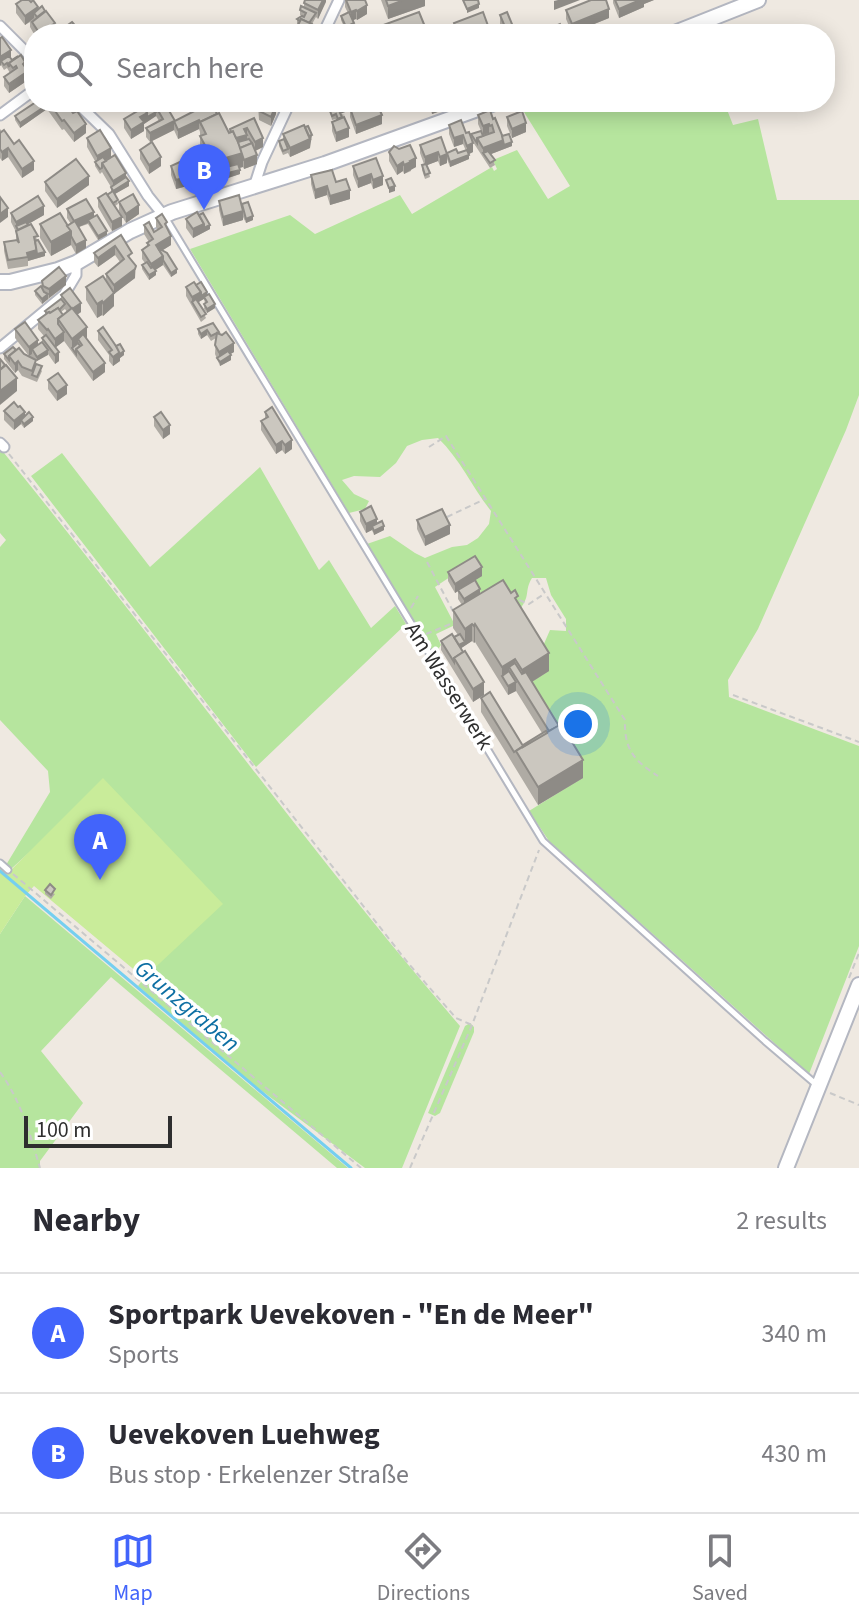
<!DOCTYPE html>
<meta charset="utf-8">
<style>
:root{--surface:#fff;--page:#f2f2f3;--text:#2b2b33;--muted:#7c7c81;--line:#e1e1e2;--accent:#4264fb}
body{margin:0;font-family:"Source Sans 3",sans-serif;background:var(--page);color:var(--text)}
.scale{position:absolute;left:24px;bottom:20px;width:148px;box-sizing:border-box;padding-left:8px;border:4px solid #2e2e2e;border-top:0;font-size:22px;line-height:28px;white-space:nowrap;color:#2e2e2e;-webkit-text-stroke:6px #fff;paint-order:stroke}
.you{position:absolute;left:578px;top:724px;width:28px;height:28px;margin:-20px;border:6px solid #fff;border-radius:50%;background:#1a73e8;box-shadow:0 0 0 12px #1a73e833}
.badge{display:grid;place-items:center;width:52px;height:52px;border-radius:50%;background:var(--accent);color:#fff;font-size:26px;font-weight:700}
.pin{position:absolute;translate:-50% -66px;filter:drop-shadow(0 2px 4px #0008)}
.pin::after{content:'';position:absolute;top:42px;width:28px;height:24px;background:inherit;clip-path:polygon(0 0,100% 0,50% 100%)}
.list{margin:0;padding:0;list-style:none}
h2{display:flex;justify-content:space-between;align-items:center;height:104px;margin:0;padding:0 32px;font-size:34px}
h2 small{font-size:26px;font-weight:400;color:var(--muted)}
.list li{display:grid;grid-template-columns:52px 1fr auto;gap:24px;align-items:center;box-sizing:border-box;height:120px;padding:0 32px;border-top:2px solid var(--line)}
.list b{display:block;font-size:30px;white-space:nowrap}
.list p{margin:0;font-size:26px;white-space:nowrap;color:var(--muted)}
.list em{font-size:26px;font-style:normal;color:var(--muted)}
.icon{flex:none;width:44px;height:44px;fill:none;stroke:currentColor;stroke-width:2;stroke-linecap:round;stroke-linejoin:round}
.map{position:relative;flex:none;width:859px;height:1168px;overflow:hidden}
.search{position:absolute;background:var(--surface);box-shadow:0 4px 20px #0003;left:24px;right:24px;top:24px;height:88px;display:flex;align-items:center;gap:20px;box-sizing:border-box;padding:0 28px;border-radius:32px;color:var(--muted);font-size:30px}
.sheet{height:344px;background:var(--surface)}
nav{display:flex;justify-content:space-around;align-items:center;box-sizing:border-box;height:112px;border-top:2px solid var(--line);background:var(--surface);font-size:22px;color:var(--muted)}
nav a{display:grid;justify-items:center;gap:4px}
nav .on{color:var(--accent)}
.map>svg:first-child{display:block}
.green{fill:#b6e59e}
.pitch{fill:#c9ec9a}
.lines{fill:none;stroke-linecap:round;stroke-linejoin:round}
.stream{stroke:#75cff0;stroke-width:3}
.service-casing{stroke:#b4b7c1;stroke-width:9}
.minor-casing{stroke:#b4b7c1;stroke-width:13}
.secondary-casing{stroke:#b4b7c1;stroke-width:18}
.path{stroke:#c9c9c9;stroke-width:2;stroke-dasharray:6 4;stroke-linecap:butt}
.service{stroke:#fff;stroke-width:5}
.minor{stroke:#fff;stroke-width:9}
.secondary{stroke:#fff;stroke-width:14}
.wall{fill:#afaba4;fill-rule:evenodd}
.shaded-wall{fill:#8e8b86}
.building{fill:#cbc7bf;stroke:#8e8b86;stroke-width:2}
.labels{text-anchor:middle;dominant-baseline:central;stroke-width:7;stroke-linejoin:round;paint-order:stroke}
.street-label{font-size:22px;fill:#2e2e2e;stroke:#fff}
.water-label{font-size:24px;font-style:italic;fill:#0d6fa3;stroke:#fff}
</style>
<div class="map">
<svg width="859" height="1168" viewBox="0 0 859 1168">
<rect width="100%" height="100%" fill="#efe9e1"/>
<g class="green">
<path d="M 523,102 L 724,102 L 733,125 L 758,119 L 777,200 L 859,200 L 859,395 L 846,430 L 758,629 L 728,680 L 729,697 L 859,746 L 859,946 L 809,1074 L 549,841 L 529,811 L 582,778 L 526,685 L 550,630 L 566,631 L 566,619 L 551,595 L 546,578 L 532,578 C 524,591 531,595 520,609 L 484,600 L 468,565 L 435,587 L 455,625 L 436,634 L 441,645 L 434,655 L 367,544 L 390,536 L 415,553 L 425,558 L 452,547 L 467,545 L 478,538 L 489,524 L 491,511 C 472,487 460,459 438,438 L 422,440 L 407,446 L 396,463 L 380,477 L 354,476 L 342,480 L 354,494 L 369,501 L 365,509 L 349,513 L 190,249 L 290,215 L 315,234 L 400,195 L 412,214 L 492,167 L 494,171 L 497,169 L 493,160 L 517,150 L 548,199 L 570,186 L 519,104 Z"/>
<path d="M 0,448 C 112,586 219,728 329,867 C 372,921 415,974 460,1026 L 402,1168 L 365,1168 L 254,1085 L 138,986 L 144,978 L 143,971 L 33,849 L 11,869 L 6,865 L 50,792 L 48,771 L 0,720 L 0,547 L 6,540 L 0,533 Z"/>
<polygon points="62,453 150,567 260,467 319,570 329,560 371,628 395,606 406,624 256,767 31,476"/>
<polygon points="25,896 348,1168 337,1168 111,977 41,1051 83,1103 40,1161 40,1168 0,1168 0,934"/>
<polygon points="470,1023 474,1027 474,1032 440,1113 435,1116 428,1113 465,1026"/>
</g>
<polygon class="pitch" points="103,778 223,904 144,978 34,886 25,896 0,934 0,867 8,873"/>
<g class="lines">
<polyline class="stream" points="0,871 351,1168"/>
<defs>
<g id="service">
<polyline points="165,217 543,841 765,1041 818,1086"/>
<polyline points="0,863 8,870"/>
</g>
<g id="minor">
<polyline points="0,26 34,60"/>
<polyline points="323,34 339,0"/>
<polyline points="76,102 109,134 148,196 164,216"/>
<polyline points="0,115 34,90"/>
<polyline points="254,187 262,162 290,102"/>
<polyline points="0,348 64,295 76,275 76,263"/>
<polyline points="0,443 4,447"/>
</g>
<g id="secondary">
<polyline points="672,34 758,0"/>
<polyline points="0,282 10,282 58,270 76,263 130,231 172,212 325,164 497,102"/>
<polyline points="786,1168 859,985"/>
</g>
</defs>
<use href="#service" class="service-casing"/>
<use href="#minor" class="minor-casing"/>
<use href="#secondary" class="secondary-casing"/>
<g class="path">
<path d="M 429,447 L 446,436 L 625,720 C 624,749 634,761 658,776"/>
<polyline points="9,454 408,963 456,1018 472,1025"/>
<polyline points="447,517 485,499"/>
<polyline points="427,562 454,613"/>
<polyline points="519,600 529,604 544,594"/>
<polyline points="411,608 418,596"/>
<polyline points="426,634 453,623"/>
<polyline points="733,695 859,742"/>
<polyline points="13,874 361,1168"/>
<polyline points="849,978 859,953"/>
<path d="M 0,1072 C 21,1101 30,1134 40,1168"/>
<polyline points="830,1093 859,1105"/>
<polyline points="410,1168 472,1025 539,850"/>
</g>
<use href="#service" class="service"/>
<use href="#minor" class="minor"/>
<use href="#secondary" class="secondary"/>
</g>
<g class="wall">
<polygon points="326,0 318,19 316,17 312,24 312,34 296,34 296,29 299,24 297,24 297,19 304,17 300,15 300,10 304,7 304,3"/>
<polygon points="345,0 365,0 367,14 357,20 356,19 353,20 354,28 346,31 341,20 341,16 348,13 345,7"/>
<polygon points="381,0 425,0 425,6 388,19"/>
<polygon points="613,0 654,0 644,4 644,7 619,18 613,3"/>
<polygon points="16,4 38,10 58,31 79,34 34,34 30,27 30,22 35,19 25,25 16,13"/>
<polygon points="566,10 609,18 572,33 566,19"/>
<polygon points="500,15 516,34 524,34 504,34 500,24"/>
<polygon points="0,38 11,59 25,67 28,80 9,93 4,86 4,77 10,73 7,68 4,70 1,65 0,66"/>
<polygon points="36,102 65,102 86,133 74,142 64,129 62,130 47,109 20,128 15,120 15,116"/>
<polygon points="114,102 127,102 120,109"/>
<polygon points="386,102 378,106 382,124 356,134 350,117 350,108"/>
<polygon points="428,102 449,102 449,108 432,114"/>
<polygon points="258,105 276,114 271,126 259,120"/>
<polygon points="156,107 175,121 217,114 229,133 230,129 254,118 263,147 255,151 257,164 244,169 243,167 239,168 240,174 228,178 226,172 201,179 198,167 198,154 202,152 200,150 200,132 199,129 178,139 174,130 150,142 146,137 146,128 159,121 156,116 144,124 144,131 131,139 124,128 124,119 138,111 138,108 156,112"/>
<polygon points="330,111 345,115 342,116 349,137 336,142 332,131 332,122 336,120 336,119 332,120"/>
<polygon points="478,115 493,119 502,136 512,146 491,154 495,165 490,168 471,139 471,134 481,131 478,124"/>
<polygon points="507,117 526,132 512,138 507,126"/>
<polygon points="461,120 473,152 469,154 469,159 450,167 447,159 447,163 440,166 438,161 427,165 430,177 425,179 422,170 422,165 424,164 420,153 420,145 447,153 458,153 466,151 463,144 454,147 449,134 449,125"/>
<polygon points="0,129 34,170 22,178 8,157 2,161 0,158"/>
<polygon points="283,134 312,139 310,140 310,148 290,157 288,153 283,155 279,146 279,141 283,140"/>
<polygon points="87,138 111,157 105,160 126,178 129,186 115,194 118,204 115,206 122,226 112,231 98,207 98,198 111,192 111,187 102,172 100,174 95,166 95,161 87,147"/>
<polygon points="140,150 161,166 149,174 140,159"/>
<polygon points="389,152 416,167 411,169 411,171 404,174 403,171 397,175 389,161"/>
<polygon points="171,166 191,185 176,189 171,175"/>
<polygon points="353,166 383,176 383,185 373,189 371,183 358,188 353,175"/>
<polygon points="311,175 336,182 350,199 330,205 327,195 315,199 311,184"/>
<polygon points="45,182 89,185 57,208 45,191"/>
<polygon points="219,201 242,204 253,220 246,223 243,217 243,220 223,226 219,210"/>
<polygon points="119,202 139,214 126,223 119,211"/>
<polygon points="67,209 94,217 107,235 98,240 88,224 79,227 86,248 76,254 71,245 51,256 40,238 40,224 67,226 71,224 67,218"/>
<polygon points="11,213 44,215 28,224 38,241 45,256 28,261 28,266 8,269 4,251 4,242 16,240 16,232 11,222"/>
<polygon points="156,218 167,229 171,245 163,250 177,273 171,277 163,265 155,270 156,275 149,280 142,269 142,265 145,263 142,259 142,250 147,246 147,243 149,242 144,234 144,225 154,232 158,230 156,227"/>
<polygon points="186,219 210,229 193,238 186,228"/>
<polygon points="121,235 132,262 136,266 135,278 114,294 114,306 103,316 102,315 97,318 86,300 86,287 106,280 106,274 120,262 115,255 98,267 94,262 94,253"/>
<polygon points="42,281 66,285 42,304 35,295 35,291 42,288"/>
<polygon points="196,285 207,295 215,308 207,313 204,309 205,303 204,299 198,302 206,318 201,322 186,296 186,287"/>
<path d="M 61,295 L 81,312 L 77,315 L 87,339 L 105,372 L 93,381 L 64,341 L 56,347 L 59,361 L 55,364 L 48,354 L 37,361 L 36,360 L 36,364 L 42,371 L 37,382 L 22,376 L 18,370 L 15,373 L 4,359 L 4,354 L 16,350 L 29,356 L 15,338 L 15,329 L 38,345 L 42,342 L 42,338 L 44,336 L 38,329 L 38,320 L 45,315 L 45,311 L 61,299 ZM 65,309 L 67,312 L 63,315 L 61,312 Z"/>
<polygon points="198,329 219,334 234,352 230,354 231,360 220,366 215,354 216,338 211,341 207,335 201,339 198,334"/>
<polygon points="98,331 116,346 124,355 120,358 120,361 113,366 109,361 109,355 98,340"/>
<polygon points="48,380 67,394 57,401 48,389"/>
<polygon points="4,411 25,416 33,421 24,428 21,424 14,430 4,420"/>
<polygon points="265,412 292,449 285,454 282,450 276,454 261,430 261,421 265,419"/>
<polygon points="154,417 170,434 163,439 154,426"/>
<polygon points="360,512 377,523 384,530 374,535 372,530 366,533 360,521"/>
<polygon points="417,520 450,534 425,546 417,529"/>
<polygon points="448,572 482,576 475,580 480,594 518,604 549,671 532,682 583,778 538,805 481,712 481,698 523,745 542,733 516,691 508,695 475,642 474,643 472,641 461,648 484,695 473,702 441,650 441,641 458,635 453,628 453,610 462,605 458,599 458,591 455,593 448,581"/>
<polygon points="45,890 55,894 51,899 45,894"/>
</g>
<g class="shaded-wall">
<polygon points="323,0 326,0 326,2 318,19 318,10"/>
<polygon points="404,0 425,0 425,6 388,19 388,6"/>
<polygon points="558,0 580,0 554,10 554,1"/>
<polygon points="640,0 654,0 644,4 644,7 619,18 619,9"/>
<polygon points="479,4 479,8 467,13 467,9"/>
<polygon points="367,5 367,14 357,20 357,11"/>
<polygon points="38,7 38,16 34,13 34,18 25,25 25,16"/>
<polygon points="609,9 609,18 572,33 572,24"/>
<polygon points="356,10 356,19 351,21 351,12"/>
<polygon points="55,23 55,32 40,34"/>
<polygon points="354,23 354,28 346,31 346,27"/>
<polygon points="11,50 11,59 1,61 1,65 0,66 0,57"/>
<polygon points="28,71 28,80 9,93 9,84"/>
<polygon points="120,102 127,102 120,109"/>
<polygon points="417,102 423,102 423,109 415,112 415,103"/>
<polygon points="441,102 449,102 449,108 432,114 432,105"/>
<polygon points="47,105 47,109 20,128 20,123"/>
<polygon points="276,105 276,114 271,126 271,117"/>
<polygon points="156,112 156,116 144,124 144,131 131,139 131,130 140,117 147,113"/>
<polygon points="382,115 382,124 356,134 356,125"/>
<polygon points="199,120 199,129 178,139 178,130"/>
<polygon points="174,121 174,130 150,142 150,133"/>
<polygon points="526,123 526,132 512,138 512,129"/>
<polygon points="86,124 86,133 74,142 74,133"/>
<polygon points="489,124 489,133 483,135 483,126"/>
<polygon points="247,128 247,144 236,147 234,139"/>
<polygon points="349,128 349,137 336,142 336,133"/>
<polygon points="312,135 310,148 290,157 290,148"/>
<polygon points="463,135 463,144 454,147 454,138"/>
<polygon points="263,138 263,147 255,151 255,142"/>
<polygon points="504,140 512,142 512,146 486,156 483,153 483,148"/>
<polygon points="473,143 473,152 467,155 467,146"/>
<polygon points="253,147 243,156 243,167 227,171 226,167 226,172 201,179 201,165"/>
<polygon points="8,148 8,157 2,161 2,152"/>
<polygon points="111,148 111,157 97,165 97,156"/>
<polygon points="438,152 438,161 425,166 425,157"/>
<polygon points="447,154 447,163 440,166 440,157"/>
<polygon points="257,155 257,164 244,169 244,160"/>
<polygon points="469,155 469,159 450,167 450,162"/>
<polygon points="161,157 161,166 149,174 149,165"/>
<polygon points="416,158 416,167 404,174 404,165"/>
<polygon points="34,161 34,170 22,178 22,169"/>
<polygon points="403,162 403,171 397,175 397,166"/>
<polygon points="240,170 240,174 228,178 228,173"/>
<polygon points="126,173 126,182 113,190 113,181"/>
<polygon points="371,174 371,183 358,188 358,179"/>
<polygon points="89,176 89,185 57,208 57,199"/>
<polygon points="191,176 191,185 176,189 176,180"/>
<polygon points="383,176 383,185 373,189 373,180"/>
<polygon points="129,181 129,186 113,195 113,191"/>
<polygon points="327,186 327,195 315,199 315,190"/>
<polygon points="395,186 395,191 389,193 389,188"/>
<polygon points="350,190 350,199 330,205 330,196"/>
<polygon points="139,205 139,214 126,223 126,214"/>
<polygon points="44,206 44,215 18,230 16,227 16,222"/>
<polygon points="8,208 8,217 0,223 0,214"/>
<polygon points="243,211 243,220 223,226 223,217"/>
<polygon points="94,212 94,221 88,220 88,223 74,229 74,221"/>
<polygon points="253,216 253,220 246,223 246,219"/>
<polygon points="122,217 122,226 112,231 112,222"/>
<polygon points="204,224 210,225 210,229 193,238 193,229"/>
<polygon points="71,231 71,245 51,256 51,242"/>
<polygon points="107,231 107,235 98,240 98,236"/>
<polygon points="171,236 171,245 158,253 156,245"/>
<polygon points="86,240 86,248 76,254 76,245"/>
<polygon points="115,246 115,255 98,267 98,258"/>
<polygon points="37,250 45,252 45,256 28,261 27,253"/>
<polygon points="163,256 163,265 151,273 151,264"/>
<polygon points="135,269 135,278 114,294 114,285"/>
<polygon points="177,269 177,273 171,277 171,273"/>
<polygon points="156,271 156,275 149,280 149,275"/>
<polygon points="66,276 66,285 49,298 49,289"/>
<polygon points="201,292 207,292 207,297 194,305 192,303 192,297"/>
<polygon points="114,293 114,306 103,316 103,303"/>
<polygon points="48,294 48,299 42,304 42,299"/>
<polygon points="102,301 102,315 97,318 97,304"/>
<polygon points="81,303 81,312 72,318 72,309"/>
<polygon points="215,304 215,308 207,313 207,309"/>
<polygon points="87,327 87,341 78,339 78,348 72,348 72,339"/>
<polygon points="207,330 207,335 201,339 201,334"/>
<polygon points="64,332 64,341 55,348 55,339"/>
<polygon points="38,340 38,349 32,349 32,354 29,356 29,347"/>
<polygon points="234,343 234,352 219,361 219,352"/>
<polygon points="48,350 48,355 37,361 37,357"/>
<polygon points="124,351 124,355 120,358 120,361 113,366 113,357 120,352"/>
<polygon points="59,352 59,361 55,364 55,355"/>
<polygon points="231,355 231,360 220,366 220,362"/>
<polygon points="18,361 18,370 15,373 15,364"/>
<polygon points="105,363 105,372 93,381 93,372"/>
<polygon points="17,378 17,391 0,405 0,391"/>
<polygon points="67,385 67,394 57,401 57,392"/>
<polygon points="25,412 25,421 21,420 21,424 14,430 14,421"/>
<polygon points="33,417 33,421 24,428 24,424"/>
<polygon points="170,425 170,434 163,439 163,430"/>
<polygon points="292,440 292,449 285,454 285,445"/>
<polygon points="282,441 282,450 276,454 276,445"/>
<polygon points="377,519 377,528 372,526 372,530 366,533 366,524"/>
<polygon points="450,525 450,534 425,546 425,537"/>
<polygon points="384,526 384,530 374,535 374,531"/>
<polygon points="482,567 482,576 455,593 455,584"/>
<polygon points="480,589 480,598 464,608 464,599"/>
<polygon points="472,624 472,641 457,651 457,646 465,642 465,629"/>
<polygon points="475,624 475,642 474,643 474,626"/>
<polygon points="549,653 549,671 522,688 522,670"/>
<polygon points="515,659 515,676 509,667 509,680 502,676 502,667"/>
<polygon points="484,682 484,695 473,702 473,689"/>
<polygon points="516,682 516,691 508,695 508,686"/>
<polygon points="583,760 583,778 538,805 538,787"/>
</g>
<g class="building">
<polygon points="22,0 29,0 31,2 33,0 38,7 25,16 16,4"/>
<polygon points="305,0 323,0 318,10 304,3"/>
<polygon points="346,0 365,0 367,5 357,11 356,10 351,12"/>
<polygon points="386,0 404,0 388,6"/>
<polygon points="463,0 478,0 479,4 467,9"/>
<polygon points="591,0 606,0 609,9 572,24 566,10"/>
<polygon points="615,0 640,0 619,9"/>
<polygon points="42,6 45,11 37,17 34,13"/>
<polygon points="301,6 316,13 309,23 301,19 300,21 297,19 302,16 304,17 306,13 300,10"/>
<polygon points="46,11 55,23 40,34 32,22"/>
<polygon points="349,12 354,23 346,27 341,16"/>
<polygon points="419,12 428,34 378,34 375,28"/>
<polygon points="483,12 491,34 458,34 454,23"/>
<polygon points="507,12 516,34 522,32 524,34 508,34 500,15"/>
<polygon points="301,19 312,24 309,34 296,29"/>
<polygon points="72,22 79,30 74,34 55,34"/>
<polygon points="560,24 564,34 552,34 550,28"/>
<polygon points="66,25 54,34 47,34 55,28 58,31"/>
<polygon points="542,30 543,34 535,34 534,33"/>
<polygon points="2,37 11,50 0,57 0,38"/>
<polygon points="21,55 25,62 23,64 28,71 9,84 4,77 17,68 16,66 13,68 9,63"/>
<polygon points="9,56 12,60 18,56 9,63 9,67 7,63 4,65 1,61"/>
<polygon points="36,102 47,102 47,105 20,123 15,116"/>
<polygon points="49,102 65,102 73,113 77,111 86,124 74,133 64,120 62,121"/>
<polygon points="164,102 175,121 212,102 217,114 200,122 202,126 199,120 178,130 174,121 150,133 146,128 163,119 156,107"/>
<polygon points="259,102 270,102 276,105 271,117 259,111 259,105 258,105"/>
<polygon points="365,102 376,102 382,115 356,125 350,108"/>
<polygon points="151,104 156,112 147,117 147,113 145,109"/>
<polygon points="142,105 147,113 140,117 144,122 131,130 124,119 139,110 138,108"/>
<polygon points="342,106 345,111 340,113 342,117 338,119 336,114 332,116 330,111"/>
<polygon points="490,110 493,119 495,118 504,140 483,148 477,138 494,132 492,125 490,126 489,124 483,126 478,115"/>
<polygon points="522,111 526,123 512,129 507,117"/>
<polygon points="219,113 229,133 233,131 243,153 201,165 198,154 208,151 200,136 206,134 200,122"/>
<polygon points="344,117 349,128 336,133 332,122"/>
<polygon points="254,118 263,138 255,142 247,128 244,129 247,135 236,138 233,131 231,132 230,129"/>
<polygon points="461,120 466,133 469,132 473,143 467,146 463,135 454,138 449,125"/>
<polygon points="304,125 310,139 290,148 283,134"/>
<polygon points="308,126 312,135 309,136 305,127"/>
<polygon points="4,130 14,144 19,140 34,161 22,169 8,148 2,152 0,149 0,133"/>
<polygon points="100,130 111,148 97,156 87,138"/>
<polygon points="481,131 483,136 477,138 477,143 471,134"/>
<polygon points="509,134 512,142 504,145 502,136"/>
<polygon points="441,137 447,154 440,157 438,152 425,157 420,145"/>
<polygon points="249,139 252,143 240,148 238,142"/>
<polygon points="284,139 288,149 283,151 279,141"/>
<polygon points="152,142 161,157 149,165 140,150"/>
<polygon points="252,143 257,155 244,160 240,148"/>
<polygon points="410,145 416,158 410,161 411,162 404,165 403,162 397,166 389,152 394,146 399,149"/>
<polygon points="456,149 458,153 467,150 469,155 450,162 447,153"/>
<polygon points="488,151 495,160 490,163 483,153"/>
<polygon points="115,155 126,173 113,181 102,163"/>
<polygon points="103,157 106,161 102,163 102,168 100,169 95,162"/>
<polygon points="376,158 383,176 373,180 371,174 358,179 353,166"/>
<polygon points="76,159 89,176 57,199 45,182"/>
<polygon points="184,160 191,176 176,180 171,166"/>
<polygon points="238,164 240,170 228,173 226,167"/>
<polygon points="426,164 430,173 425,175 422,165"/>
<polygon points="332,170 336,182 346,179 350,190 330,196 327,186 315,190 311,175"/>
<polygon points="126,177 129,181 113,191 111,187"/>
<polygon points="391,178 395,186 389,188 386,180"/>
<polygon points="113,191 118,200 113,203 107,195"/>
<polygon points="106,193 122,217 112,222 98,198"/>
<polygon points="133,194 139,205 126,214 119,202"/>
<polygon points="239,195 243,211 223,217 219,201"/>
<polygon points="38,196 44,206 16,222 11,213"/>
<polygon points="0,197 8,208 0,214"/>
<polygon points="86,199 94,212 74,221 67,209"/>
<polygon points="248,202 253,216 246,219 242,204"/>
<polygon points="197,212 204,224 193,229 186,219"/>
<polygon points="60,213 71,231 51,242 40,224"/>
<polygon points="203,213 210,225 204,228 204,224 199,215"/>
<polygon points="162,214 167,222 165,224 171,236 156,245 163,256 151,264 142,250 149,245 147,243 153,239 144,225 149,222 154,232 162,227 156,218"/>
<polygon points="97,215 107,231 98,236 88,220"/>
<polygon points="75,221 86,240 76,245 71,236 71,231 67,226"/>
<polygon points="26,222 28,225 18,230 16,226"/>
<polygon points="31,224 38,236 34,237 37,250 27,253 28,257 8,260 4,242 17,240 19,243 16,231"/>
<polygon points="121,235 132,253 128,256 136,266 135,269 114,285 106,274 124,259 115,246 98,258 94,253"/>
<polygon points="38,240 45,252 37,254 35,241"/>
<polygon points="158,248 167,253 177,269 171,273 163,260 163,256"/>
<polygon points="147,262 151,268 153,267 156,271 149,275 142,265"/>
<polygon points="59,267 66,276 49,289 43,286 42,281"/>
<polygon points="103,276 114,293 103,303 102,301 97,304 86,287"/>
<polygon points="194,282 201,292 192,297 186,287"/>
<polygon points="201,282 207,292 201,296 201,292 196,285"/>
<polygon points="41,286 44,292 48,294 42,299 35,291"/>
<polygon points="70,288 81,303 72,309 61,295"/>
<polygon points="209,294 215,304 207,309 204,304 207,302 204,297"/>
<polygon points="61,299 65,304 59,310 58,308 50,313 49,312 47,313 45,311"/>
<polygon points="196,299 206,314 201,317 192,302"/>
<polygon points="58,308 63,315 58,319 58,324 64,332 55,339 48,329 47,330 38,320 49,312 50,313"/>
<polygon points="72,308 87,327 72,339 58,319"/>
<polygon points="25,322 38,340 29,347 15,329"/>
<polygon points="213,323 219,332 211,336 207,330 201,334 198,329"/>
<polygon points="103,327 120,352 113,357 109,352 112,350 98,331"/>
<polygon points="226,332 234,343 219,352 215,345 217,333 222,335"/>
<polygon points="83,334 105,363 93,372 76,349 82,345 78,339"/>
<polygon points="46,335 59,352 55,355 42,338"/>
<polygon points="42,342 48,350 37,357 32,349"/>
<polygon points="78,343 80,346 76,349 76,354 72,348"/>
<polygon points="120,344 124,351 120,354 116,346"/>
<polygon points="13,347 16,350 9,356 9,360 4,354"/>
<polygon points="19,348 24,354 36,360 32,371 22,367 18,361 15,364 9,356"/>
<polygon points="228,351 231,355 220,362 217,358"/>
<polygon points="0,359 5,365 0,370"/>
<polygon points="36,364 42,366 37,377 32,375"/>
<polygon points="6,365 17,378 0,391 0,370"/>
<polygon points="58,373 67,385 57,392 48,380"/>
<polygon points="14,402 18,407 20,406 25,412 14,421 4,411"/>
<polygon points="272,407 292,440 285,445 282,441 276,445 261,421 268,417 265,412"/>
<polygon points="29,412 33,417 24,424 21,420"/>
<polygon points="161,412 170,425 163,430 154,417"/>
<polygon points="371,506 377,519 366,524 360,512"/>
<polygon points="442,509 450,525 425,537 417,520"/>
<polygon points="382,521 384,526 374,531 372,526"/>
<polygon points="475,556 482,567 455,584 448,572"/>
<polygon points="475,580 480,589 464,599 458,590"/>
<polygon points="503,580 511,593 515,590 518,596 515,598 549,653 522,670 515,659 502,667 475,624 474,626 472,624 465,629 453,610"/>
<polygon points="452,634 463,652 454,658 454,662 441,641"/>
<polygon points="460,634 465,642 459,645 454,637"/>
<polygon points="465,651 484,682 473,689 454,658"/>
<polygon points="515,663 522,674 526,672 559,726 549,731 509,667"/>
<polygon points="509,671 516,682 508,686 502,676"/>
<polygon points="490,692 523,746 514,752 481,698"/>
<polygon points="561,724 583,760 538,787 516,751"/>
<polygon points="546,731 547,733 523,747 523,745"/>
<polygon points="50,884 55,889 51,895 45,890"/>
</g>
<g class="labels">
<g class="street-label">
<text transform="translate(449 686) rotate(58)">Am Wasserwerk</text>
</g>
<g class="water-label">
<text transform="translate(187 1006) rotate(40)">Grunzgraben</text>
</g>
</g>
</svg>
<div class="scale">100 m</div>
<div class="you"></div>
<div class="pin badge" style="left:100px;top:880px">A</div>
<div class="pin badge" style="left:204px;top:210px">B</div>
<div class="search"><svg class="icon" aria-label="search" viewBox="0 0 24 24"><circle cx="10" cy="10" r="6"/><path d="M15 15l6 6"/></svg>Search here</div>
</div>
<section class="sheet">
<h2>Nearby<small>2 results</small></h2>
<ul class="list">
<li><span class="badge">A</span><div><b>Sportpark Uevekoven - &quot;En de Meer&quot;</b><p>Sports</p></div><em>340 m</em></li>
<li><span class="badge">B</span><div><b>Uevekoven Luehweg</b><p>Bus stop · Erkelenzer Straße</p></div><em>430 m</em></li>
</ul>
</section>
<nav>
<a class="on"><svg class="icon" aria-label="map" viewBox="0 0 24 24"><path d="M3 6l6-2 6 2 6-2v14l-6 2-6-2-6 2zM9 4v14M15 6v14"/></svg>Map</a>
<a><svg class="icon" aria-label="directions" viewBox="0 0 24 24"><path d="M12 3l9 9-9 9-9-9zM9 14v-3h6M13 9l2 2-2 2"/></svg>Directions</a>
<a><svg class="icon" aria-label="saved" viewBox="0 0 24 24"><path d="M7 4h10v16l-5-4-5 4z"/></svg>Saved</a>
</nav>
